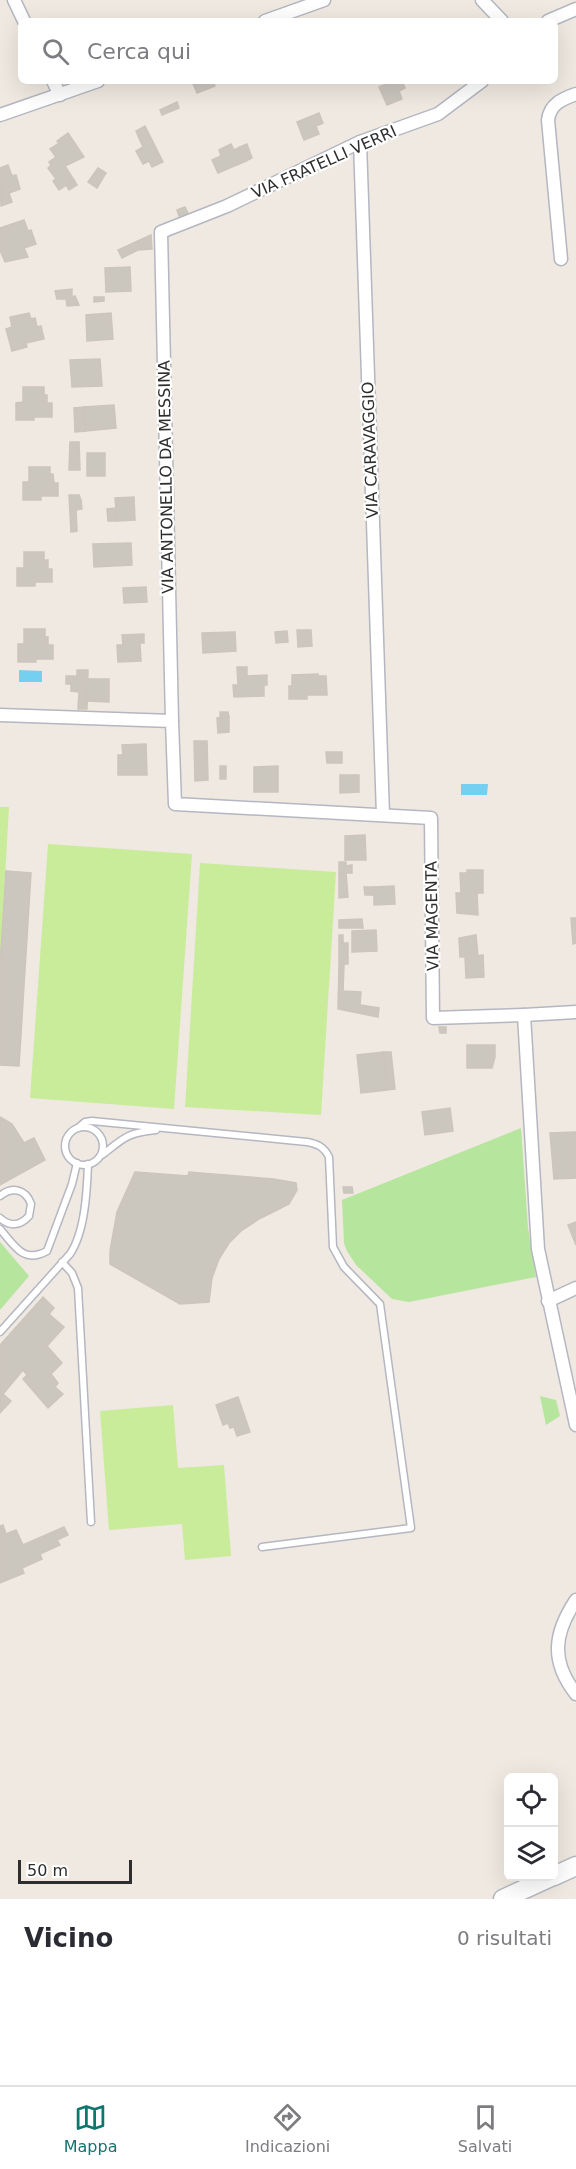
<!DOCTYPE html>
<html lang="it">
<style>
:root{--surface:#fff;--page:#f7f7f7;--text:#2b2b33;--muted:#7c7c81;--line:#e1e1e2;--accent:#0f766e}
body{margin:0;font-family:"DejaVu Sans",sans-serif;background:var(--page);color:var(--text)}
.controls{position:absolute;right:18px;bottom:18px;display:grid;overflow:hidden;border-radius:9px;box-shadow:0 6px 24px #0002}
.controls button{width:54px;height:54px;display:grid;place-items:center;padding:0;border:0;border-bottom:2px solid var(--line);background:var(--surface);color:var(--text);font:30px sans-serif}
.scale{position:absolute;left:18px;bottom:15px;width:114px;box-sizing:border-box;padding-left:6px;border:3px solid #2e2e2e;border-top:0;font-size:16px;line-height:21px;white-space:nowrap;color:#2e2e2e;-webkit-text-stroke:4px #fff;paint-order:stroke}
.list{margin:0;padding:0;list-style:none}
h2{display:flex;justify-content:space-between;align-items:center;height:78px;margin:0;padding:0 24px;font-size:26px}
h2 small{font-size:20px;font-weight:400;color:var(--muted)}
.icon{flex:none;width:33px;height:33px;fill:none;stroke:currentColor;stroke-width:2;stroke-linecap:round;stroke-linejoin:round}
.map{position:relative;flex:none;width:576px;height:1899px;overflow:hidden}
.search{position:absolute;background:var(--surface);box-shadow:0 6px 24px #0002;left:18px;right:18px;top:18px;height:66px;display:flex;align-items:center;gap:15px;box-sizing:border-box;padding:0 21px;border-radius:9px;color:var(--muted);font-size:22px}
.sheet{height:186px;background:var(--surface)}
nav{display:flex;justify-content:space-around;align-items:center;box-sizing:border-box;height:84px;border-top:2px solid var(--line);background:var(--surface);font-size:16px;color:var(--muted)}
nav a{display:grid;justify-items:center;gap:3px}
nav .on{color:var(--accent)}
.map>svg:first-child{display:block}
.green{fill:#b6e59e}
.pitch{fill:#c9ec9a}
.water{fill:#75cff0}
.building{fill:#cbc7bf;stroke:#cbc5ba;stroke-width:1.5}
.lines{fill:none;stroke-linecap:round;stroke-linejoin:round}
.service-casing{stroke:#b4b7c1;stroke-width:9}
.minor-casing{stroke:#b4b7c1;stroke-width:15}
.secondary-casing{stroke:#b4b7c1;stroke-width:21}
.service{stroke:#fff;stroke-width:6}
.minor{stroke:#fff;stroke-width:12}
.secondary{stroke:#fff;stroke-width:18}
.labels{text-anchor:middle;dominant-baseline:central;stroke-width:4.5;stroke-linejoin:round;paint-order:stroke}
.street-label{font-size:16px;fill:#2e2e2e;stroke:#fff}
</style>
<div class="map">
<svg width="576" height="1899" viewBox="0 0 576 1899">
<rect width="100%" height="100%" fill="#efe9e1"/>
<g class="green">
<polygon points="521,1128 528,1228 536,1277 409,1302 392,1299 356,1265 347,1251 344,1243 342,1200"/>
<polygon points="0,1242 29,1276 0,1310"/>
<polygon points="540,1396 556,1400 560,1416 546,1425"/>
</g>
<g class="pitch">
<polygon points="0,807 9,807 0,965"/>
<polygon points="48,844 192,854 174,1109 30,1098"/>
<polygon points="200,863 336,872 321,1115 185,1107"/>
<polygon points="173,1405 178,1468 224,1465 231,1556 185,1560 182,1524 109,1530 100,1411"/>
</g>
<g class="water">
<polygon points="19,670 42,671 42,682 19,682"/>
<polygon points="461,784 488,784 487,795 461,795"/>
</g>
<g class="building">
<polygon points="192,81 213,81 215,86 197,93"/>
<polygon points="394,81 402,81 405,88 399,91 402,99 387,105 379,87"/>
<polygon points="177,102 179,108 162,115 160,110"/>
<polygon points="319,113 323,123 316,126 319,134 304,140 297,122"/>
<polygon points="145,126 163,162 152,167 149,161 143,164 136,151 143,147 136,131"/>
<polygon points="68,133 84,157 65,166 74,180 59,190 53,181 56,179 48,168 51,165 49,162 56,157 50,149 59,143 57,141"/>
<polygon points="231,144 234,150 240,147 246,161 218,173 212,160 221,156 219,150"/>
<polygon points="247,144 252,158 246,161 240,147"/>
<polygon points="8,165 12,176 16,175 20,189 9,193 12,202 1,206 0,168"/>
<polygon points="98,168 106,173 97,188 88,182"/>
<polygon points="74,180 77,185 69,190 66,185"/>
<polygon points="185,207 188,213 179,216 177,210"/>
<polygon points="24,220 28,231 31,230 36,244 24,248 28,257 5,262 0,250 0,228"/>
<polygon points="151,235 152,249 138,250 122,258 118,250"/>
<polygon points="130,267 131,291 106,292 105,268"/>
<polygon points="72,289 72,297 75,296 79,305 67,306 66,299 57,299 55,291"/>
<polygon points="94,297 104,297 104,301 94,302"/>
<polygon points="29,313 31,319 35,318 37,327 41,326 44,339 26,343 27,347 12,351 6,329 12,327 10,317"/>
<polygon points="111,313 113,339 87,341 86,315"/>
<polygon points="100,359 102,386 72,387 70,360"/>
<polygon points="23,387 44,387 44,395 47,395 47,403 52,403 52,417 34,417 34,420 16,420 16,403 23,402"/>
<polygon points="114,405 116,428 86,431 84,407"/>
<polygon points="84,407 86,431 75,432 74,408"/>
<polygon points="70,442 79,442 80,470 69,470"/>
<rect x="87" y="453" width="18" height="23"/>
<polygon points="29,467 50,467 50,474 53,474 54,483 58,483 58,496 41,496 41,500 23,500 23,482 29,482"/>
<polygon points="69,495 79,495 81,500 82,509 76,510 77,531 71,532"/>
<polygon points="134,497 135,520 117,521 115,498"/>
<polygon points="116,508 117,521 108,521 107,509"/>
<polygon points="131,543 132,565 94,567 93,544"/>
<polygon points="24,552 44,552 44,560 48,560 48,569 52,569 52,582 35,582 35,586 17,586 17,568 24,568"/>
<polygon points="146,587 147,602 124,603 123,588"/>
<polygon points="24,629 45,629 45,637 48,637 48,645 53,645 53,659 36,659 36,662 18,662 18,644 24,644"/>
<polygon points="297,630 311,630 312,646 298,647"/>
<polygon points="287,631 288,642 276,643 275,632"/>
<polygon points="235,632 236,651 203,653 202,633"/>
<polygon points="144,634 144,643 140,643 141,661 118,662 117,645 123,645 122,635"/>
<polygon points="237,667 247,667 247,676 267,675 267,685 264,685 264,696 234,697 233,685 238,685"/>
<polygon points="77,670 88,670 87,709 78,709 79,692 71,691 71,684 66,684 66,676 77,676"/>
<polygon points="318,674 318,676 326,676 327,695 307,695 307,699 289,699 289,686 292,686 292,675"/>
<polygon points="88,679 109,679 109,702 87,701"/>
<polygon points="220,712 228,712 229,717 220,718"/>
<polygon points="229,717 229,732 218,733 217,718"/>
<polygon points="194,741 207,741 208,780 195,781"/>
<polygon points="146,744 147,775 118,775 118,755 123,755 122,745"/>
<polygon points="326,752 342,752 342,763 327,763"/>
<rect x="220" y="766" width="6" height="13"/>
<polygon points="278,766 278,792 254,792 254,767"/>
<polygon points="340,775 359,775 359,792 340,793"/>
<polygon points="365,835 366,860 345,860 345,836"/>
<polygon points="339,862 346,862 346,866 352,865 352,873 339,873"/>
<polygon points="467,870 483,870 483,893 477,893 478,915 457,913 456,893 461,893 460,873 467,873"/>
<polygon points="6,871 31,873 19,1066 0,1065 0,965"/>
<polygon points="339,873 346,873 348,897 339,898"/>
<polygon points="394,886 395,904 374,905 374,887"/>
<polygon points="364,887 374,887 374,895 365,895"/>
<polygon points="571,918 576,918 576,943 573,944"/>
<polygon points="362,919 363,928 339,928 339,920"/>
<polygon points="376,930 377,951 352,952 352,931"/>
<polygon points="339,935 343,935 343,943 348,943 348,964 339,964"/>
<polygon points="476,935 478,956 483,955 484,977 466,978 465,957 460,957 459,938"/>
<polygon points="339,964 344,964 343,991 361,992 360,1005 379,1008 378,1017 338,1009"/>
<polygon points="439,1027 446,1027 446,1033 440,1033"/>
<polygon points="467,1045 495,1045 495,1057 492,1068 467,1068"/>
<polygon points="383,1052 391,1052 395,1089 387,1090"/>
<polygon points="383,1052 387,1090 361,1093 357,1055"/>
<polygon points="450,1108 453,1131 425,1135 422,1112"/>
<polygon points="0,1117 12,1124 24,1143 34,1138 45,1160 0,1185"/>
<polygon points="576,1132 576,1178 554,1179 550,1133"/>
<polygon points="135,1172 188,1176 189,1172 273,1179 296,1183 297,1190 289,1204 259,1219 241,1231 229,1243 219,1259 212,1278 209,1302 180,1304 110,1264 110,1251 117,1212"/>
<polygon points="343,1187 352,1187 353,1193 344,1193"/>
<polygon points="576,1222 576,1245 568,1225"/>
<polygon points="43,1297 54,1308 49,1314 64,1327 47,1346 62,1363 51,1374 58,1383 55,1387 63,1394 48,1408 23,1379 27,1375 23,1370 3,1394 11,1401 0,1413 0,1345"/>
<polygon points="238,1397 250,1432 237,1436 234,1427 230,1428 228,1423 223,1425 216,1405"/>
<polygon points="3,1525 6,1534 16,1530 23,1545 64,1527 68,1535 57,1540 60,1545 40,1554 42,1559 22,1568 24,1573 0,1583 0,1526"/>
</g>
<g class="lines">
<defs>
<g id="service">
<circle cx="84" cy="1146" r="19"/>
<path d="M 78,1128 L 85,1122 L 92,1121 L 307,1142 C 318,1144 324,1147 329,1157 L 333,1247 L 344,1267 L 380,1304 L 411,1528 L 262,1547"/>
<path d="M 102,1155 C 124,1138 126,1133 156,1130"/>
<path d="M 0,1196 C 12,1186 26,1189 31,1204 L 29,1216 C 20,1226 10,1227 0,1218"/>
<path d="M 0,1229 C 15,1246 23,1264 47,1251 L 72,1184 L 77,1163"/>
<polyline points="62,1262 72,1273 78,1288 91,1522"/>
<path d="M 0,1332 L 70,1254 C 85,1232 87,1191 88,1164"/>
</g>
<g id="minor">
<polyline points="14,0 24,21"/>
<polyline points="482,0 502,21"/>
<polyline points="265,21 324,0"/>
<polyline points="548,21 576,9"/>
<polyline points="53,81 60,95"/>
<polyline points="0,115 98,81"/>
<polyline points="360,142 383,815"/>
<path d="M 561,259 L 548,120 C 550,104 562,99 576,94"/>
<polyline points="0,715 172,721 175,804 431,818 433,1018 524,1015 538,1249 576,1425"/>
<polyline points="172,721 161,232 227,206 360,142 438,114 482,81"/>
<polyline points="524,1015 576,1012"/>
<polyline points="548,1301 576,1288"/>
<path d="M 576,1600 C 554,1633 550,1661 576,1694"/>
</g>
<g id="secondary">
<polyline points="554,1876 576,1866"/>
<polyline points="503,1899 553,1876"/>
</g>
</defs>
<use href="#service" class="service-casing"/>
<use href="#minor" class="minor-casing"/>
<use href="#secondary" class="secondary-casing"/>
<use href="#service" class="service"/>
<use href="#minor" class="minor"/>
<use href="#secondary" class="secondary"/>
</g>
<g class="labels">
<g class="street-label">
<text transform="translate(324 162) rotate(-24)">VIA FRATELLI VERRI</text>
<text transform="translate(370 450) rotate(-92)">VIA CARAVAGGIO</text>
<text transform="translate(166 477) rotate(-91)">VIA ANTONELLO DA MESSINA</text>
<text transform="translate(432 916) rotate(-91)">VIA MAGENTA</text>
</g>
</g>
</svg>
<div class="controls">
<button><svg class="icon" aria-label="locate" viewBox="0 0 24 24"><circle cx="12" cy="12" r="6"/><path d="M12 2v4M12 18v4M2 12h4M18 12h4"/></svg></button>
<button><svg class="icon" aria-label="layers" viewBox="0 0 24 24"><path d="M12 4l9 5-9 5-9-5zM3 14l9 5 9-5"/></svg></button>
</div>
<div class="scale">50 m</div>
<div class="search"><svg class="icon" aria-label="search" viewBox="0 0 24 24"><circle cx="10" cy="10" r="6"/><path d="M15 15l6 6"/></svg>Cerca qui</div>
</div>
<section class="sheet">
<h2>Vicino<small>0 risultati</small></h2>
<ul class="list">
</ul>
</section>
<nav>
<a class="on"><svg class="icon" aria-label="map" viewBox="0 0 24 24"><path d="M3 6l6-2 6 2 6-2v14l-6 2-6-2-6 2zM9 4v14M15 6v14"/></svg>Mappa</a>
<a><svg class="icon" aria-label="directions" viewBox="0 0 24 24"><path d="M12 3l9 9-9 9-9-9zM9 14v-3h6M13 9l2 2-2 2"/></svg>Indicazioni</a>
<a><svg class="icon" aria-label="saved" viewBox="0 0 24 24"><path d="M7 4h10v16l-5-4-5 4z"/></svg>Salvati</a>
</nav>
